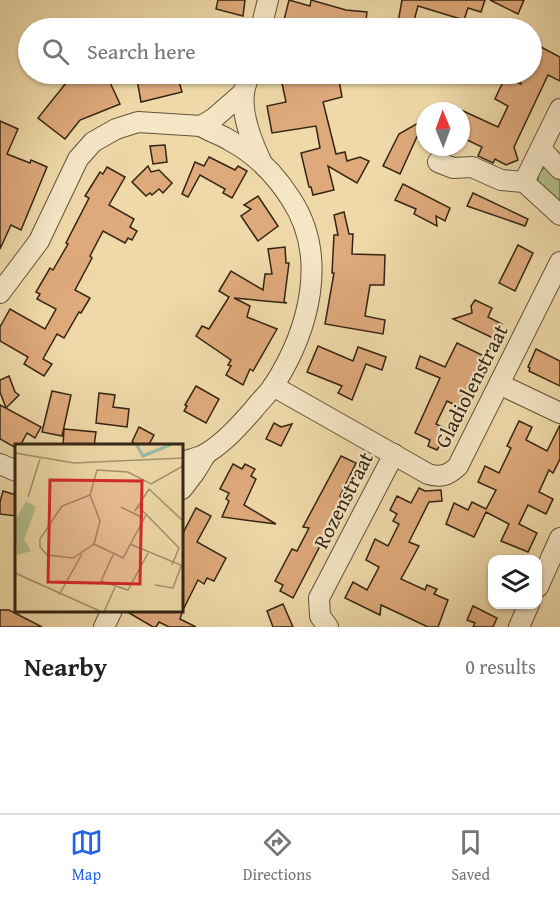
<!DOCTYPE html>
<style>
:root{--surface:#fff;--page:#f2f2f2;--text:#222;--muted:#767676;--line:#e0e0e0;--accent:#2563eb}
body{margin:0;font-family:"Gentium Book Plus",serif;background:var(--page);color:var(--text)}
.controls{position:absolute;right:18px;bottom:18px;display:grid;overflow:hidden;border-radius:12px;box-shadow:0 2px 4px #0004}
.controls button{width:54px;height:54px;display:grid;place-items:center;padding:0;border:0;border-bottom:2px solid var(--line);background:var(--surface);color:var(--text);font:30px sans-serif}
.compass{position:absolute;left:416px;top:102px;width:54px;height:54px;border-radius:50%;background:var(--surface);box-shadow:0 2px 4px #0004;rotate:359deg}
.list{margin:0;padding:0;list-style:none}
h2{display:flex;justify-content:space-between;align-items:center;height:78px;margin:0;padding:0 24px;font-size:26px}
h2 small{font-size:20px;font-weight:400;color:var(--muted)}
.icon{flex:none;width:33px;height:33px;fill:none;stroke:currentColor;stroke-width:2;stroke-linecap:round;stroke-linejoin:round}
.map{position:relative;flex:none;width:560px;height:627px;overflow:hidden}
.search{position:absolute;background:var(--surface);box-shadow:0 2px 4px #0004;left:18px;right:18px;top:18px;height:66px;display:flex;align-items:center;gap:15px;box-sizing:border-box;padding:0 21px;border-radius:33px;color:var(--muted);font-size:22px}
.sheet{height:186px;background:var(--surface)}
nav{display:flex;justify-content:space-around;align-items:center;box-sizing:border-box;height:84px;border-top:2px solid var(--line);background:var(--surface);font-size:16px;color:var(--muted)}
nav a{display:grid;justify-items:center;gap:3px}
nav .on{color:var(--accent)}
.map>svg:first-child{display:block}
.green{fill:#b3c08c;stroke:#747250;stroke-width:1.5}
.building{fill:#dea97b;stroke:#342513;stroke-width:1.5}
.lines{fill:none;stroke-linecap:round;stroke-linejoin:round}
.minor-casing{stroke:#635238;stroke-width:22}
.minor{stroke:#f5e6c6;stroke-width:20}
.labels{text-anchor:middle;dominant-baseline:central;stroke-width:4.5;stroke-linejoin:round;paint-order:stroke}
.street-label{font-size:21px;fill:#342513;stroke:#f5e6c6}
.inset-river{fill:none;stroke:#9abaab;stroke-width:3}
.inset-road{fill:none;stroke:#a4916c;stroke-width:1.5}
.view{fill:#d62828;fill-opacity:0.15;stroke:#d62828;stroke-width:3}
.inset-edge{fill:none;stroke:#342513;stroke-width:3}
</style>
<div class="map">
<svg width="560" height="627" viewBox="0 0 560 627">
<rect width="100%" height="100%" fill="#efd9a8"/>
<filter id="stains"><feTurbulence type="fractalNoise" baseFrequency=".00333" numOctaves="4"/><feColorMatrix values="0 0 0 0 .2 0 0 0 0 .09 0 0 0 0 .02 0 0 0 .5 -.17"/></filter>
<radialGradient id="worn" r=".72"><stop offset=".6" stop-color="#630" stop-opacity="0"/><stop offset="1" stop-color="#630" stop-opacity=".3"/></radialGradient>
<polygon class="green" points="544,168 550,169 560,178 560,207 538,184 538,173"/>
<g class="building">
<polygon points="218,0 245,0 243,16 216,9"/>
<polygon points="289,0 310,6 311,0 346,10 367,12 365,28 342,28 322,24 320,28 282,28"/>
<polygon points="402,0 485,0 481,12 468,8 464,20 418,6 412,28 397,28"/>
<polygon points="490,0 524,0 518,14"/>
<polygon points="539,46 560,57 560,81 548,75 514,147 518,160 506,165 495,159 493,163 478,156 482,147 461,137 461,110 498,127 508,106 495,99 500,88 506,77 521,84 519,74 531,74 531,61"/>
<polygon points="79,74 106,74 120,104 80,120 65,139 38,118 66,83"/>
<polygon points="136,74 177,74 182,92 141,102"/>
<polygon points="280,74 296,74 294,79 319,74 338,74 342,97 323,102 336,154 345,152 347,161 360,157 369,161 357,183 328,166 334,190 313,195 311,187 309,187 301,153 320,148 316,126 272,133 267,106 286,102"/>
<polygon points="425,119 400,174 383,166 399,134"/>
<polygon points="0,121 18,129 7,154 30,163 31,160 47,167 21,230 11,225 0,249"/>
<polygon points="165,145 167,162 153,164 150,146"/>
<polygon points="209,157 235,170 238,166 247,171 232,198 223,193 225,189 200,175 188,197 182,194 195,162 204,166"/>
<polygon points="148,166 151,172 159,170 172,183 163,193 159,189 152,195 150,193 146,196 132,182"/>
<polygon points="107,167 125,177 109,205 134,219 130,227 137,231 132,240 128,238 125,243 103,231 90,256 92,258 75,290 90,298 81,313 79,312 64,338 57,334 43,359 52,364 44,376 24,364 28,357 0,341 0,327 10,309 45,329 56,309 37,299 40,294 36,292 50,268 53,270 68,244 66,243 89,198 85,196 100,172 103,174"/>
<polygon points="403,184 450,208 445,221 436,216 437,226 414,214 416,209 395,200"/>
<polygon points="473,193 528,219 525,226 467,206"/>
<polygon points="258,196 278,226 258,241 241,216 251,209 244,205"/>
<polygon points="344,212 349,234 353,234 352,254 385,255 384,285 370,285 365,316 385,320 383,334 325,324 334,273 332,273 334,235 338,235 334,215"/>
<polygon points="518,245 533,253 515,291 499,283"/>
<polygon points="285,247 286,263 289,263 284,302 287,303 234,298 250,306 247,317 277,329 253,371 250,369 243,385 226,375 231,366 228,365 231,360 196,336 202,326 209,329 229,297 219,291 231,271 263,290 265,274 272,274 268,249"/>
<polygon points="475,300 492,308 488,317 502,324 495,339 453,319 472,313 471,306"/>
<polygon points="457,343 484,356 459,407 447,401 436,424 450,431 442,446 440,445 437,450 428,446 430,440 415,433 440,378 416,368 420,356 445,367"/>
<polygon points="318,346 353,361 358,347 386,357 382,370 366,364 352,400 338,393 342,386 307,372"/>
<polygon points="536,349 560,361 560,386 529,371 530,368 528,367"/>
<polygon points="9,376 15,392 19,395 6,408 0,392 0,380"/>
<polygon points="196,386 219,399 206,423 184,411 187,406 185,405"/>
<polygon points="52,391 71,395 62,436 42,432"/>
<polygon points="99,393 115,395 113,407 129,409 127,427 96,423"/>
<polygon points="0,405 41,427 35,438 27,433 20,446 16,446 16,448 0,439"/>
<polygon points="519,421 532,427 526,440 547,451 560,425 560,459 553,473 549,470 539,492 553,499 546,514 528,505 519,524 537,533 528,552 501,541 509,524 486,512 474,537 446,524 454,503 468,510 472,502 486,509 496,490 478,482 485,466 499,473 511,448 507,446"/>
<polygon points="274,423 281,427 292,424 281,446 266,439"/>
<polygon points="139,427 154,435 148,446 139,446 132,442"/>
<polygon points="64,429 96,432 94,446 63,446"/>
<polygon points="341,456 356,463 340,496 343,499 334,519 293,598 280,591 283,585 275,581 292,549 297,551 309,528 303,527"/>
<polygon points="233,464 242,469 245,464 255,469 251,476 256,479 244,505 276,524 222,517 229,501 226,499 229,493 220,489"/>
<polygon points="419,488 425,491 441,490 442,501 429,502 409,542 419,546 401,579 425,590 427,585 437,589 434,594 448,600 438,627 428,627 381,605 380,615 345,598 353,582 367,590 379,567 366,560 375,539 388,546 399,524 393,521 397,514 390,510 397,496 411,503"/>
<polygon points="3,491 16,495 16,516 0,514 0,502"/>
<polygon points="196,508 211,516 197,542 226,558 214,581 207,578 204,584 198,580 183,610 180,619 196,627 169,627 159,622 156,627 153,627 124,610 182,610 182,535"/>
<polygon points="283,604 293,627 273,627 267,611"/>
<polygon points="473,606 497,618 493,627 473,627 475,623 467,620"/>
<polygon points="0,610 9,610 42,627 0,627"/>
</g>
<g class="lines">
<defs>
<g id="minor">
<polyline points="261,28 268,0"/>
<path d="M 249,74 C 248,79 245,86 244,92 C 241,115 251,140 261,161"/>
<polyline points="542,150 560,169"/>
<polyline points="438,162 453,168 472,167 501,180 524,182"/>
<polyline points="524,182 560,109"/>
<polyline points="524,182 560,215"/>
<polyline points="0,293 39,241 78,159 93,142 116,129 138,122 201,126 213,119 244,92"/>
<polyline points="499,384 560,413"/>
<path d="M 273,386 L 428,474 C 441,478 449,475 458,466 L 560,262"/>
<path d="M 182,462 C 190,459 200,458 207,453 C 225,442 240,425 254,409 C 260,401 269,393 274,385 C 309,330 329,257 291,199 C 275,174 256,154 229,140 C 220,134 210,132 201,126"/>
<polyline points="0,464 16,471"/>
<polyline points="182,489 195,472 206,454"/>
<polyline points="538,587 560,538"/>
<polyline points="104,627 112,610"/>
<polyline points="328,627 320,616 319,598 394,454"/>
<polyline points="519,627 529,604"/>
</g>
</defs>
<use href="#minor" class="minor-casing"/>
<use href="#minor" class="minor"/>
</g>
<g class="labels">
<g class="street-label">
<text transform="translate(471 386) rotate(-63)">Gladiolenstraat</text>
<text transform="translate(343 500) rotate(-63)">Rozenstraat</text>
</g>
</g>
<g transform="translate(15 444)">
<rect width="168" height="168" fill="#efd9a8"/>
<path d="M 11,57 L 21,63 L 9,95 L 16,107 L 2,111 L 0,77 Z" fill="#b3c08c"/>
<path class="inset-river" d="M 121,0 L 128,12 L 157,0"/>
<path class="inset-road" d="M 0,9 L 59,19 L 168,14M 134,45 L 168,77M 75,51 L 47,62 L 25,95 L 25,103 L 32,111 L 58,114 L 79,100 L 85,77 L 75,51 L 82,26 L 113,28 L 136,40 L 168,22M 13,53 L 25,15M 123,62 L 164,104 L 157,121M 106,63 L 128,74M 120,67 L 134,45M 79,100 L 108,114 L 131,71M 115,100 L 168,122M 98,111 L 86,137 L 113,146 L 133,109M 0,129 L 87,168M 140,141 L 158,144 L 166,122M 44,151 L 67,110M 89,168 L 100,143"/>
<path class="view" d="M 35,36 L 127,37 L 125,140 L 33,138 Z"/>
<rect width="168" height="168" class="inset-edge"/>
</g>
<rect width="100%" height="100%" filter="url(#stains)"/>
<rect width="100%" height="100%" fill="url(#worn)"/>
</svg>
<div class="controls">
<button><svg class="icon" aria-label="layers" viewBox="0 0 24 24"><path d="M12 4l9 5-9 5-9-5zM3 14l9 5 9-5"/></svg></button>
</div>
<svg class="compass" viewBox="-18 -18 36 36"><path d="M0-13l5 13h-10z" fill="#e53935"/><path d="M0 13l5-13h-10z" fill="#767676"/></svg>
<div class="search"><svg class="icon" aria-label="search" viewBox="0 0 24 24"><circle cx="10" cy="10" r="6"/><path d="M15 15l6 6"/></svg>Search here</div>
</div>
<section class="sheet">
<h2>Nearby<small>0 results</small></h2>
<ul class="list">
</ul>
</section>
<nav>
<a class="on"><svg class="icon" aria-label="map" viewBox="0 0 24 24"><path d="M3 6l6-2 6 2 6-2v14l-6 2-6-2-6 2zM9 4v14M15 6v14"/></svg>Map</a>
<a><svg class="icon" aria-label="directions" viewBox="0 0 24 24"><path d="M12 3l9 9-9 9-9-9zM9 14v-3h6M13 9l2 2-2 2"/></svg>Directions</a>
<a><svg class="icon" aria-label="saved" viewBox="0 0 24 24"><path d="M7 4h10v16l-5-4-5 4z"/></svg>Saved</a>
</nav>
